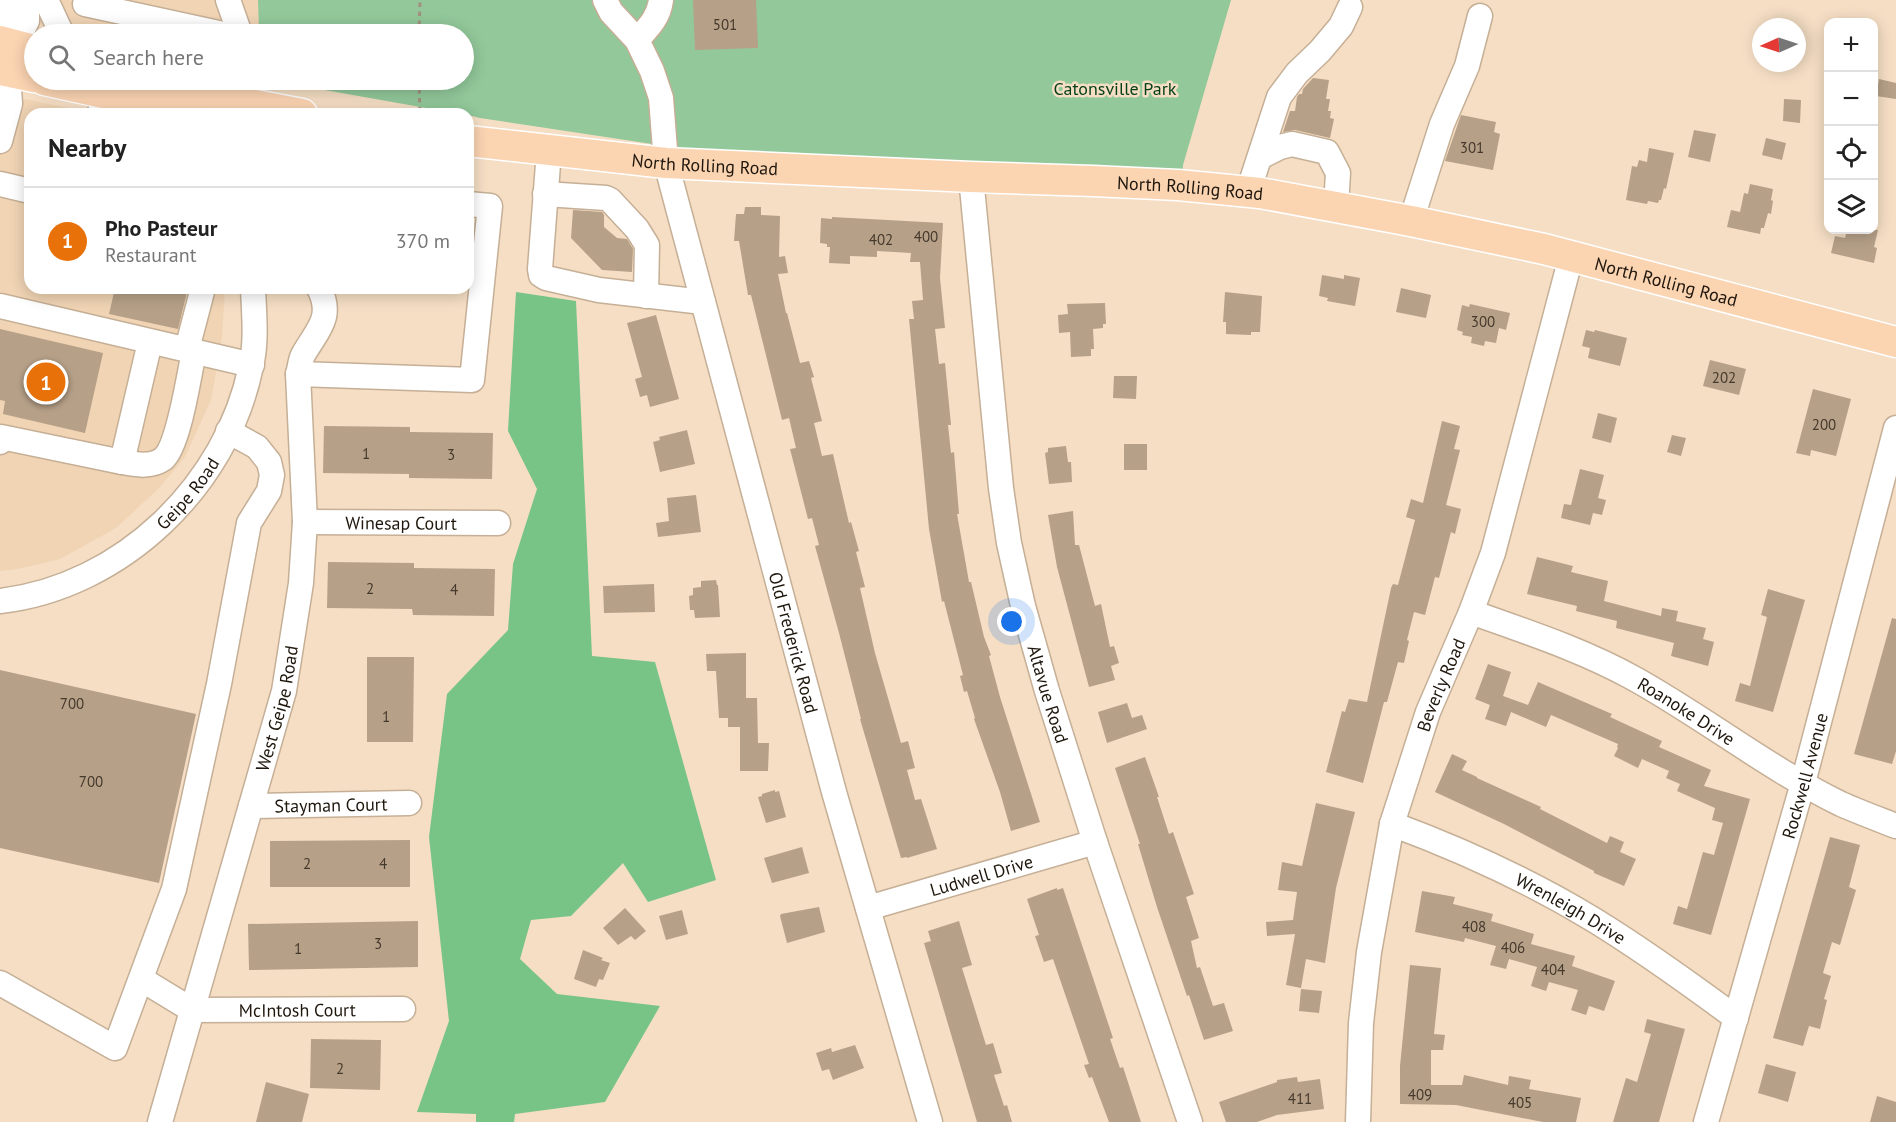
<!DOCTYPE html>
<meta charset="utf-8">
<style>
:root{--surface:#fff;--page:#f6f6f6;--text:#222;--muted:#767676;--line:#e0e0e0;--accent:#428a8e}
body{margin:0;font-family:"PT Sans",sans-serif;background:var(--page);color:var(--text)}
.controls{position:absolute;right:18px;top:18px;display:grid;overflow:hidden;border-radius:12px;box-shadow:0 3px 15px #0003}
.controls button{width:54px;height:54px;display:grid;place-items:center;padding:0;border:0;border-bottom:2px solid var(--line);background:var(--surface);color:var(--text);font:30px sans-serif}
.compass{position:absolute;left:1752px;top:18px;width:54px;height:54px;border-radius:50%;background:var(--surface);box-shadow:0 3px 15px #0003;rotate:267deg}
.you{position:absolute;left:1012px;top:622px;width:21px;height:21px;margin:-15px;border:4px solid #fff;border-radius:50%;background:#1a73e8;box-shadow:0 0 0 9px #1a73e833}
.badge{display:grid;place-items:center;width:39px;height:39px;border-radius:50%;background:var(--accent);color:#fff;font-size:20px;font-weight:700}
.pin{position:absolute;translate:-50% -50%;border:3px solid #fff;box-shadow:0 2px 6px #0006}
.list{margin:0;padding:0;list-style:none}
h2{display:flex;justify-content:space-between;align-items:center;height:78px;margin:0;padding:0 24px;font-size:26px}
h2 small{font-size:20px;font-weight:400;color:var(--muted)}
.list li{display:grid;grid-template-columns:39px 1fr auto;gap:18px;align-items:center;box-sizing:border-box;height:108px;padding:0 24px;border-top:2px solid var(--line)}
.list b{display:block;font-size:22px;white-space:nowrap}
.list p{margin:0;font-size:20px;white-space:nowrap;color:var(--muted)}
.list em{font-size:20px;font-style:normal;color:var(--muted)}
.icon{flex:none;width:33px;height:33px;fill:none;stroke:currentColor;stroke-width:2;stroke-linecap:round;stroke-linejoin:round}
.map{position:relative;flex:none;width:1896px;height:1122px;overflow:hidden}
.search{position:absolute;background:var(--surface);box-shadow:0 3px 15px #0003;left:24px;top:24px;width:450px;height:66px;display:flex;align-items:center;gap:15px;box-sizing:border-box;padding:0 21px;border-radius:33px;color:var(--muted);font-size:22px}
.panel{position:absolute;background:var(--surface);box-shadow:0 3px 15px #0003;left:24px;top:108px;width:450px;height:186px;border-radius:18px}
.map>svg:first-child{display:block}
.built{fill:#f0d4b4}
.green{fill:#92c89a}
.forest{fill:#78c486}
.building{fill:#b6a088}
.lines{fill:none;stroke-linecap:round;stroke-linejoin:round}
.minor-casing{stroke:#c5af96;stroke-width:27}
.major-casing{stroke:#fff;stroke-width:33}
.path{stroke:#a2917d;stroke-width:3;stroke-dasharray:4.5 4.5;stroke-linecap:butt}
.minor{stroke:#fff;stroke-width:24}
.major{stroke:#fbd4b2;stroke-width:30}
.labels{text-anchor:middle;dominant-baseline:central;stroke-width:5;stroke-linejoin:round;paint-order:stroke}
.number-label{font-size:15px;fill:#45392c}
.park-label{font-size:18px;fill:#023e16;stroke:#f5dec4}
.street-label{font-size:18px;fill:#1f170d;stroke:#f5dec4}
</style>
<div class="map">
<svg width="1896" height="1122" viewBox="0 0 1896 1122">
<rect width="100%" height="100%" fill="#f5dec4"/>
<g class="built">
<polygon points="0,0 258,0 259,34 76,34 0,15"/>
<polygon points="0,94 98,114 30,114 30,288 225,288 222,337 211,400 185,457 158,489 116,528 60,559 18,569 0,571"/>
</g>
<polygon class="green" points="258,0 1231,0 1183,165 1182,177 725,155 480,118 468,115 468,114 460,114 268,80 464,80 464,34 259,34"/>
<polygon class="forest" points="516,292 576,301 592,656 655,662 716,880 648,902 623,863 571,916 531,920 520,959 557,994 660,1006 605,1102 515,1114 514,1122 476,1122 476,1114 417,1112 449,1021 429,837 447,694 508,630 513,564 537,489 508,431"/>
<g class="building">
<polygon points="693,0 756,0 758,48 695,50"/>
<polygon points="1313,78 1329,80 1326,99 1330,99 1328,111 1331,111 1330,118 1334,119 1330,138 1295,130 1283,132 1290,111 1295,111 1297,97 1299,94 1302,94 1303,89"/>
<polygon points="1879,79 1896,83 1896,99 1876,96"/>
<polygon points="1784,99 1801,100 1800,123 1783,121"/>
<polygon points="1461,115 1496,122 1494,132 1500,134 1493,170 1445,161"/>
<polygon points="1694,130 1716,134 1710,162 1688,157"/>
<polygon points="1766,138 1786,143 1782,160 1762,155"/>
<polygon points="1649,148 1674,153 1666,189 1664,188 1661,200 1659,200 1658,203 1648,201 1647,204 1626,200 1632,166 1637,167 1639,160 1647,162"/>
<polygon points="1750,184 1773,189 1771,200 1773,201 1771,214 1768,213 1764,228 1761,228 1760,234 1727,227 1731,210 1740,212 1744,193 1748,194"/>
<polygon points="745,207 761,207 761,215 780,216 779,257 785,256 788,273 778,274 786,313 787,313 800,363 809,361 814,377 811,378 822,421 814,423 822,456 833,454 849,523 851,522 859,551 856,552 865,587 860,588 875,653 901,743 908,741 915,768 907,770 915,800 921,799 937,849 907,858 907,857 901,858 860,719 861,719 839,633 815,546 819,545 812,518 808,519 790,449 796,448 789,418 782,420 751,295 748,295 739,241 734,241 736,214 744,214"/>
<polygon points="573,210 602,212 604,215 604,227 617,238 627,239 633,249 632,272 602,270 571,238"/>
<polygon points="832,217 943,223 940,278 945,328 935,329 939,364 945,363 951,425 948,425 951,453 954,452 959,514 957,514 969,582 971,582 984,637 991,655 989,656 1000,697 1040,822 1011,831 1000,792 974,719 975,718 967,691 964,692 960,676 963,675 944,601 942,602 929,529 909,319 914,319 912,301 923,300 920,262 910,262 911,253 877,251 877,257 850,256 850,264 829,263 830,247 827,247 827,244 820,243 821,218 832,219"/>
<polygon points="1847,230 1878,230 1874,247 1877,248 1874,263 1831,253 1835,236 1845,238"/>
<polygon points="1322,275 1344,279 1344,275 1360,278 1355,306 1327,301 1328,298 1319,296"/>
<polygon points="115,288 188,288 178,329 109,314"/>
<polygon points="1401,288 1431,295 1426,318 1396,312"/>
<polygon points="1225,292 1262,296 1260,332 1251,332 1251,335 1226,334 1226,322 1223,322"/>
<polygon points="1105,303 1106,324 1103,324 1103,328 1093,329 1094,349 1091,349 1091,356 1071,357 1070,332 1059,333 1058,315 1068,314 1067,304"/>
<polygon points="1470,304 1510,313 1506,330 1499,328 1496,343 1485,341 1484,346 1471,343 1472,337 1462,335 1463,332 1457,330 1462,305 1469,307"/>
<polygon points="656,315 679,399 650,407 647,395 640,397 635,379 642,377 627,323"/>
<polygon points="0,329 103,353 85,433 3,414 5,401 0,400"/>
<polygon points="1586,330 1594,332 1595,330 1627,338 1620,366 1588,358 1590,348 1582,346"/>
<polygon points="1710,360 1746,369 1739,395 1703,386"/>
<polygon points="1114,376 1137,376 1136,399 1113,398"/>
<polygon points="1813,389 1851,399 1836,456 1811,450 1810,456 1796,453"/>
<polygon points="1598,413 1617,418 1611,443 1592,438"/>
<polygon points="1442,421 1460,426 1454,449 1460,450 1446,505 1461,509 1455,534 1451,532 1439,578 1435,577 1425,615 1414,612 1407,640 1409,641 1404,663 1398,662 1387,702 1384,702 1363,783 1326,772 1342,711 1345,712 1349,699 1367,702 1391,588 1393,584 1398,585 1415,520 1406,517 1411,499 1423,503"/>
<polygon points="324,426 410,427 410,432 493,433 492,479 409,478 409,474 323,473"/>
<polygon points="687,430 695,464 660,472 653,442 660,440 659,437"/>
<polygon points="1672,435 1686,438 1681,456 1667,452"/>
<rect x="1124" y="444" width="23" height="26"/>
<polygon points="1066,446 1068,462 1071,462 1072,482 1049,484 1045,453 1048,452 1048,448"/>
<polygon points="1580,469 1604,475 1598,498 1606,500 1602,515 1593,513 1590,525 1561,518 1564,504 1571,505"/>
<polygon points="696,495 701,532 658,537 656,523 669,521 667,498"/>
<polygon points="1073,511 1075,545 1079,545 1095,606 1101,604 1110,647 1114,646 1119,663 1111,666 1115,680 1089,687 1057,567 1048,515"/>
<polygon points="1537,557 1573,566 1571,572 1608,581 1604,601 1661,616 1662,608 1678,611 1676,621 1706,628 1703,639 1714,642 1708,666 1671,656 1674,643 1616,628 1617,621 1576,611 1577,606 1527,594"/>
<polygon points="328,562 414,563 414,568 495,569 494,616 413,615 412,609 327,608"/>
<polygon points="716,580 717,585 718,585 720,617 695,618 694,610 690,610 689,596 693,595 693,588 701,587 701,581"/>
<polygon points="654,584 655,612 604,613 603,586"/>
<polygon points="1768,589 1805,600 1773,712 1735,701 1740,683 1750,686 1767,617 1761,615"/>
<polygon points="1892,618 1896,619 1896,751 1892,764 1854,754"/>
<polygon points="746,653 746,698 757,698 758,743 769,743 768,771 740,771 740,727 728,727 728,718 719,718 716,671 707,671 706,654"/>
<polygon points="367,657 414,657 413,742 367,742"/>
<polygon points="1488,664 1511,672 1503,696 1528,705 1538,682 1612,714 1610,717 1662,741 1659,747 1711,770 1704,786 1750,799 1711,935 1673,924 1678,906 1687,909 1703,852 1714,855 1723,823 1712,820 1715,808 1677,791 1680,784 1666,778 1669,771 1642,759 1638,768 1614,756 1618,748 1617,747 1618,744 1551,715 1546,727 1511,712 1506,726 1485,719 1490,705 1475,699"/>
<polygon points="0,670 196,714 159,883 0,848"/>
<polygon points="1127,703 1132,718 1142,715 1147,729 1107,743 1098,712"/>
<polygon points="1452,754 1467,761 1462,770 1477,777 1477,778 1541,807 1540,809 1607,843 1610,836 1624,842 1620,852 1636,859 1624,886 1594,873 1594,871 1504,824 1435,792"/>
<polygon points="1145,757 1159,797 1157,797 1169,834 1173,832 1194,894 1186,897 1199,938 1191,941 1197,968 1200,967 1213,1006 1224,1003 1233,1031 1204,1040 1189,995 1187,996 1157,907 1138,844 1140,844 1115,768"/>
<polygon points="775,790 775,792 779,791 786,817 766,823 758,797 762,796 762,794"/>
<polygon points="1316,803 1355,812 1336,888 1325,963 1306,959 1301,988 1286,985 1295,934 1267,936 1266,922 1293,920 1297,892 1278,890 1282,862 1302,866"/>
<polygon points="1830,837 1860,845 1849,887 1856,890 1840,945 1832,942 1823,973 1831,976 1824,999 1827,1000 1820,1029 1809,1026 1803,1046 1773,1038"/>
<polygon points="410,840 410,887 270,887 270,841"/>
<polygon points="802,847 809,873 772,883 764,858"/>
<polygon points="1057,888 1057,890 1063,888 1113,1038 1110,1039 1120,1068 1123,1067 1141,1122 1109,1122 1092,1077 1089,1078 1084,1065 1089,1064 1053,959 1044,962 1035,936 1039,935 1027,899"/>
<polygon points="1422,891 1455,897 1453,904 1493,914 1491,921 1534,934 1531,944 1575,956 1572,966 1615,981 1604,1011 1589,1006 1586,1015 1571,1010 1578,990 1549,982 1546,991 1531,986 1537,967 1509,959 1506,969 1490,965 1496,946 1465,938 1464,942 1415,932"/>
<polygon points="819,907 825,932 787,943 780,916 781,914"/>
<polygon points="625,908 646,931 635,940 631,936 618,945 603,928"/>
<polygon points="682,910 688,934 666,940 659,916"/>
<polygon points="418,921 418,967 249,970 248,924"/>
<polygon points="959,921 972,965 962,968 986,1045 993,1043 1002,1073 994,1075 1004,1106 1007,1105 1012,1122 977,1122 924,943 931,941 928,931"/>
<polygon points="583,950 603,958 601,960 610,963 603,980 599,979 596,987 574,979"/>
<polygon points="1410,965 1441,968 1434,1034 1445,1035 1443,1050 1431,1050 1431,1085 1462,1085 1464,1075 1508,1085 1509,1076 1531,1080 1529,1089 1581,1098 1576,1122 1543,1122 1456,1105 1400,1104 1400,1066"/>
<polygon points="1301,989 1322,991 1319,1013 1299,1011"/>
<polygon points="1647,1019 1685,1029 1659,1122 1613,1122 1626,1078 1637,1082 1651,1034 1644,1032"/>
<polygon points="311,1039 381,1040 380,1090 310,1088"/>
<polygon points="855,1045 864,1068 833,1080 829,1069 822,1071 816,1053 831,1048 832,1052"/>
<polygon points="1766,1064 1796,1072 1788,1102 1758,1093"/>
<polygon points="1297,1077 1298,1082 1320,1079 1324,1109 1277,1115 1257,1122 1226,1122 1219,1102 1277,1082 1277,1080"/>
<polygon points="266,1082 309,1094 302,1122 256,1122"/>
<polygon points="1877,1096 1896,1102 1896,1122 1870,1122"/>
</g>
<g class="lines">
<defs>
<g id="minor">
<polyline points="6,0 5,14 15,45"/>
<polyline points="46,0 62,34"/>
<polyline points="228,0 240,34"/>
<path id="s1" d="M 605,0 L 611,12 L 637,40 L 652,71 L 661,98 L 666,163 L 834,792 L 930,1122"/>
<polyline points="85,4 223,34"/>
<path d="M 637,40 C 649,27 659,17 661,0"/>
<polyline points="100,114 103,93"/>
<polyline points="246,114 247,80"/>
<polyline points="0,141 10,104 8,72 15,45 27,21 27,0"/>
<polyline points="549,151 540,269 541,275 546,278 599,290 703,302"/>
<polyline points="1260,157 1280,147 1292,144 1327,152 1338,173 1336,206"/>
<path id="s2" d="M 971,177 L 1001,488 L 1009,543 L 1023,606 L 1047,691 L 1095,842 L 1190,1122"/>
<polyline points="0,184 30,191"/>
<polyline points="1248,192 1279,97 1297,73 1320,51 1341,26 1350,7"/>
<polyline points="545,194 606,198 610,200 637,229 647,245 646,296"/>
<polyline points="1411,221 1442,124 1467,66 1480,16"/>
<polyline points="0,306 252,365"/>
<polyline points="187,349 203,288"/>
<polyline points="298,374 472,380 490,206 468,204"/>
<polyline points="0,442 1,437 122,462 150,342"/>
<path d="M 122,462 C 135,464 150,468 163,459 C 179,446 189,374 194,352"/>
<path id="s3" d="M 305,522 L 498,523"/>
<path id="s4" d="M 0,601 C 122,587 227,485 251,366 C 257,341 254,314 253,288"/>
<path id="s5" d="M 1471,612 C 1527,632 1583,650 1635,679 C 1705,718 1769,769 1841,804 C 1859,812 1878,819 1896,826"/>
<path id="s6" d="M 251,806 L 409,803"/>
<path id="s7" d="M 1392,824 C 1462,850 1530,881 1594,920 C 1643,950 1690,984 1736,1018"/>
<path id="s8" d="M 868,908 L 1095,842"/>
<path id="s9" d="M 141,979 L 192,1010 L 403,1009"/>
<polyline points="0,983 115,1048 174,889 219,684 249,523 269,491 272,475 269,462 257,447 228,431"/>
<path id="s10" d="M 160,1122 L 284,691 L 301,583 L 305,522 L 298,374 C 300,368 300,361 303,355 C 317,330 334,318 319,288"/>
<path id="s11" d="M 1358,1122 L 1361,1023 L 1369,952 L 1392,824 L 1428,712 L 1471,612 L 1493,553 L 1571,257"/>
<path id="s12" d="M 1706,1122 L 1803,783 L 1896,428"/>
</g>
<g id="major">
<polyline points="0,41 34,50"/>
<polyline points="0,70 34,77"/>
<polyline points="44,80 154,104 245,103"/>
<polyline points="170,80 245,103 302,114"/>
<path id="s13" d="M 468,141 L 666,163 L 971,177 L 1093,181 L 1178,185 L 1260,193 L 1411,221 L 1544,249 L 1896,342"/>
</g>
</defs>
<use href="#minor" class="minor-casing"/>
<use href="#major" class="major-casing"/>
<g class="path">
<polyline points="419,34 420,0"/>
<polyline points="419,80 420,114"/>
</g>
<use href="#minor" class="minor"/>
<use href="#major" class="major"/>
</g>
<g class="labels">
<g class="number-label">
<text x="725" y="24">501</text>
<text x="1472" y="147">301</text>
<text x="926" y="236">400</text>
<text x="881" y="239">402</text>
<text x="1483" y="321">300</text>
<text x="1724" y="377">202</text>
<text x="1824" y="424">200</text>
<text x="366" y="453">1</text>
<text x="451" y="454">3</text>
<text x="370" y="588">2</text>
<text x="454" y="589">4</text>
<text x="72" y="703">700</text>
<text x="386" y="716">1</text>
<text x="91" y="781">700</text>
<text x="307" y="863">2</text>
<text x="383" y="863">4</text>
<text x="1474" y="926">408</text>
<text x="378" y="943">3</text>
<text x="1513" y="947">406</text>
<text x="298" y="948">1</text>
<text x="1553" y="969">404</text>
<text x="340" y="1068">2</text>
<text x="1420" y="1094">409</text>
<text x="1300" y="1098">411</text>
<text x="1520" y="1102">405</text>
</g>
<g class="park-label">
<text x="1115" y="88">Catonsville Park</text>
</g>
<g class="street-label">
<text stroke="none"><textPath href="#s13" startOffset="238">North Rolling Road</textPath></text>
<text stroke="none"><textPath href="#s13" startOffset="724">North Rolling Road</textPath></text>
<text stroke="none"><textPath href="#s13" startOffset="1210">North Rolling Road</textPath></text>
<text stroke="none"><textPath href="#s4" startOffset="222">Geipe Road</textPath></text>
<text stroke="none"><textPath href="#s3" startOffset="96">Winesap Court</textPath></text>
<text stroke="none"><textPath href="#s1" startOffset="676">Old Frederick Road</textPath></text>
<text stroke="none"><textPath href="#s11" startOffset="448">Beverly Road</textPath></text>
<text stroke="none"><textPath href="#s2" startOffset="524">Altavue Road</textPath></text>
<text stroke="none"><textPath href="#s10" startOffset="430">West Geipe Road</textPath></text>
<text stroke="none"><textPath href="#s5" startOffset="238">Roanoke Drive</textPath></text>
<text stroke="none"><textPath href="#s12" startOffset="360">Rockwell Avenue</textPath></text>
<text stroke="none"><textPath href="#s6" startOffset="80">Stayman Court</textPath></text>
<text stroke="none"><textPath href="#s8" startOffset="118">Ludwell Drive</textPath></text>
<text stroke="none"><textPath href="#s7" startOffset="198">Wrenleigh Drive</textPath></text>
<text stroke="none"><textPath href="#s9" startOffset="165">McIntosh Court</textPath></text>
</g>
</g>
</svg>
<div class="controls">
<button>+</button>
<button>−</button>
<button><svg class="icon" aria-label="locate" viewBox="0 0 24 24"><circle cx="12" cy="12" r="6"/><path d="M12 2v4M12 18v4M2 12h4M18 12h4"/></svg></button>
<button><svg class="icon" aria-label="layers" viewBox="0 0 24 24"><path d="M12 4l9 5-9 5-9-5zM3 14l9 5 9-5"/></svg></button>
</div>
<svg class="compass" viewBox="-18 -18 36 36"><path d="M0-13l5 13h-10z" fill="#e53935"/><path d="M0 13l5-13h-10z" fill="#767676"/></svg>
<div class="you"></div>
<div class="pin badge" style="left:46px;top:382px;background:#e8710a">1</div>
<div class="search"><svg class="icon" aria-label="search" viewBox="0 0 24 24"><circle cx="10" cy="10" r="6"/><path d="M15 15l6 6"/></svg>Search here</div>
<section class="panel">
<h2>Nearby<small></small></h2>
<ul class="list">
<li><span class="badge" style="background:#e8710a">1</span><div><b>Pho Pasteur</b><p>Restaurant</p></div><em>370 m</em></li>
</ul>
</section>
</div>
